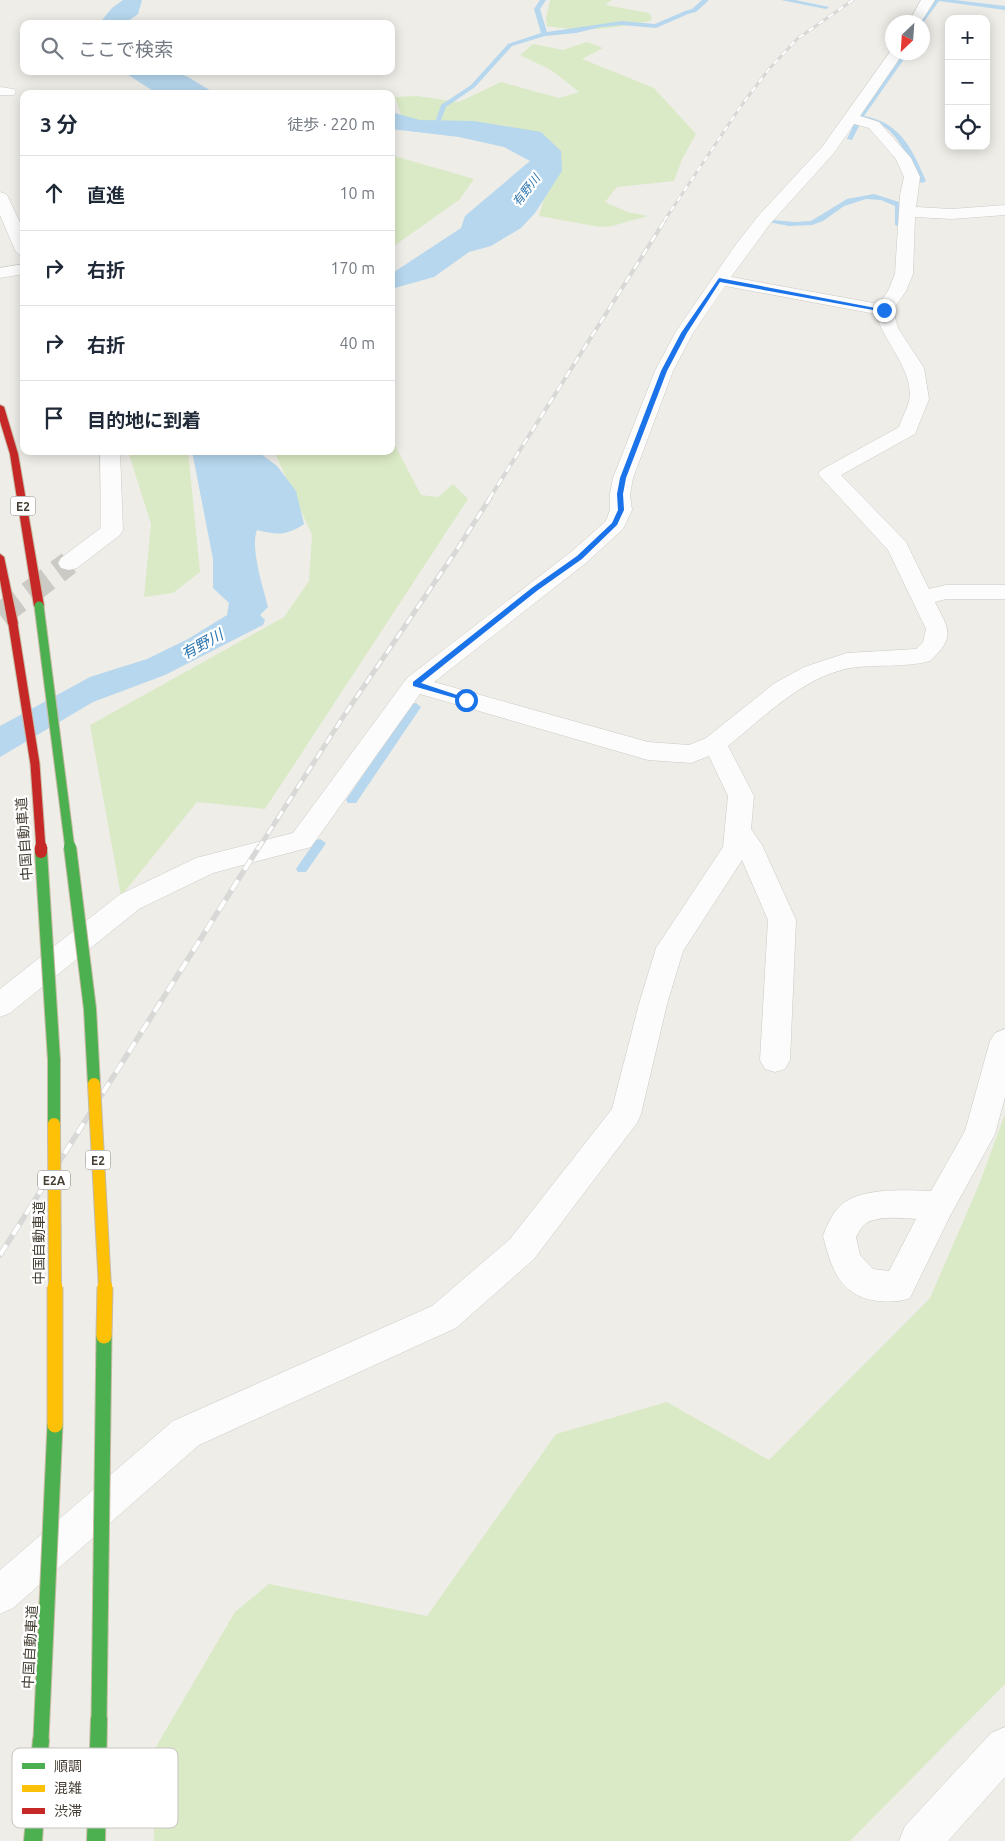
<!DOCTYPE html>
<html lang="ja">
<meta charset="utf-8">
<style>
:root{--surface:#fff;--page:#f2f2f3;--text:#1f2937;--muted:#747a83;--line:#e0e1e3}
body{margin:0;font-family:Ubuntu,"Noto Sans JP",sans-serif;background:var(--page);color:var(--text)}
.controls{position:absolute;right:15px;top:15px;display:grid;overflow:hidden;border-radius:10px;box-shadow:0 2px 12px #0003}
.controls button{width:45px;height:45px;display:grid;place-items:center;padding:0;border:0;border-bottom:1px solid var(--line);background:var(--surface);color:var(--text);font:25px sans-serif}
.compass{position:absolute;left:885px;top:15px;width:45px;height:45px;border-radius:50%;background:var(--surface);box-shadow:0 2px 12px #0003;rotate:205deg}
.stop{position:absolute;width:15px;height:15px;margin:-11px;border:4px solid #1a73e8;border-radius:50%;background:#fff}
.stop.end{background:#1a73e8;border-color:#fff;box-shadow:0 1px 5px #0008}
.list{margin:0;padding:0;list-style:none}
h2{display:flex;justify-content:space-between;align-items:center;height:65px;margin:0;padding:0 20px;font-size:21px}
h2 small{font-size:16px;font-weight:400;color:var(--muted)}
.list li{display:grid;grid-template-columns:32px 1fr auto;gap:15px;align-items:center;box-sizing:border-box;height:75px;padding:0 20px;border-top:1px solid var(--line)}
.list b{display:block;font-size:19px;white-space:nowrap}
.list em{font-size:16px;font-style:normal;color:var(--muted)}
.icon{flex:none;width:28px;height:28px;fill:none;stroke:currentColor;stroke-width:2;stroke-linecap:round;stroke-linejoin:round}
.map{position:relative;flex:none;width:1005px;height:1841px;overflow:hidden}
.search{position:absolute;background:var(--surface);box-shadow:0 2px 12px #0003;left:20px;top:20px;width:375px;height:55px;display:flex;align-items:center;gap:12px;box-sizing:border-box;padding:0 18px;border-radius:10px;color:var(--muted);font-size:19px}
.panel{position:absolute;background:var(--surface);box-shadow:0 2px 12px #0003;left:20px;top:90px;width:375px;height:365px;border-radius:10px}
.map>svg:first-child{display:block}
.green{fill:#dbeac6}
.water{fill:#b6d7ee}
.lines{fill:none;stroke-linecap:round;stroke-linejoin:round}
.stream{fill:#b6d7ee;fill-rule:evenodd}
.street-tunnel{stroke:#cccac4;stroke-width:24;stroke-dasharray:24 12;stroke-linecap:butt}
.street-casing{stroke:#cccac5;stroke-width:1}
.fast-casing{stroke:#c6baa3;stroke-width:2}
.jam-casing{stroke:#c6baa3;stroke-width:2}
.street{fill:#fcfcfc;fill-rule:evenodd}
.fast{fill:#4caf50;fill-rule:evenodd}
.jam{fill:#c62828;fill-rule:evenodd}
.rail-far3-casing{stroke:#d8d8d7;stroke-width:3}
.rail-far2-casing{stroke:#d8d8d7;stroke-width:4}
.rail-far1-casing{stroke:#d8d8d7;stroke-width:5}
.rail-casing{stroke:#d8d8d7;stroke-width:5.5}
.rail-far3{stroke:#fff;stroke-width:2;stroke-dasharray:6;stroke-linecap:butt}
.rail-far2{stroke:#fff;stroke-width:2.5;stroke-dasharray:8;stroke-linecap:butt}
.rail-far1{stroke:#fff;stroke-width:3;stroke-dasharray:9;stroke-linecap:butt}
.rail{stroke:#fff;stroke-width:4;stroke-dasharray:12;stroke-linecap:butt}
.fast-bridge-far2-casing{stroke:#c6baa3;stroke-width:11;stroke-linecap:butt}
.fast-bridge-far1-casing{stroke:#c6baa3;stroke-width:14;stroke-linecap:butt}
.fast-bridge-casing{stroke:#c6baa3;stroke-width:17;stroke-linecap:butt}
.slow-bridge-far1-casing{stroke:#c6baa3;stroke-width:14;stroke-linecap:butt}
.slow-bridge-casing{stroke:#c6baa3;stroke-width:17;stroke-linecap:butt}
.jam-bridge-far1-casing{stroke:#c6baa3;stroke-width:11;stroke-linecap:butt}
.jam-bridge-casing{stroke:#c6baa3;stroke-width:14;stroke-linecap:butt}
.fast-bridge-far2{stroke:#4caf50;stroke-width:9}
.fast-bridge-far1{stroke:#4caf50;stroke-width:12}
.fast-bridge{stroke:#4caf50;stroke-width:15}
.slow-bridge-far1{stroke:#ffc107;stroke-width:12}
.slow-bridge{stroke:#ffc107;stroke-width:15}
.jam-bridge-far1{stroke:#c62828;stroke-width:9}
.jam-bridge{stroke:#c62828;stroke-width:12}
.route{fill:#1a73e8}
.labels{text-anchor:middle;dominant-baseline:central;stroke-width:4.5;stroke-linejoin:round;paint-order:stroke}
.far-water-label{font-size:12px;font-style:italic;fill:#2c76b0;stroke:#fff}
.shield{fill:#fff;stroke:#7c7871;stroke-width:1}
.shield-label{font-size:12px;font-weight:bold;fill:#443e34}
.street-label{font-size:14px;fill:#443e34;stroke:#fff}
.water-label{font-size:15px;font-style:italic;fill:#2c76b0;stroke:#fff}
.key{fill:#fff;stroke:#c7c5c2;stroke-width:1}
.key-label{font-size:14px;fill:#443e34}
</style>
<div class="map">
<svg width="1005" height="1841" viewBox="0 0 1005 1841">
<rect width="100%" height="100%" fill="#eeede8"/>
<g class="green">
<path d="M 550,0 L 612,0 L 605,5 L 649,13 L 652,18 L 650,21 C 613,28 586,33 547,26 L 546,19 Z"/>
<polygon points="587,42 603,48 582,59 654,88 696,134 682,159 674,181 617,187 605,202 628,212 648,216 612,226 600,227 539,216 557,153 404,123 395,97 417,96 459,102 501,82 559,98 579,92 551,70 520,55 533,44 563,50"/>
<polygon points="391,155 474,179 459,200 391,248"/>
<polygon points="391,438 421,495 438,497 453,484 468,499 265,809 197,802 121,896 90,725 284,617 309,581 312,535 274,451 391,451"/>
<polygon points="128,451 188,451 200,572 173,593 144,597 151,524"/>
<polygon points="1005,1114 1005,1684 850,1841 154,1841 154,1750 235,1612 269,1584 427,1616 556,1434 667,1402 769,1460 930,1298 978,1187"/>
</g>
<g class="water">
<polygon points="123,0 142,0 138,14 124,24 99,24 112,8"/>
<polygon points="122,71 172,71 188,77 216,94 158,94"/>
<polygon points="391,112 420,120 474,121 541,132 561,151 562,171 535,213 521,228 491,246 469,252 434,277 391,289 391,274 461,228 465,216 530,161 504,147 459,137 391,129"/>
<path d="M 192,451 L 257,451 L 277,466 L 296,491 L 304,524 C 286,536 277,535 257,530 C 250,548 263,587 268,607 L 260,615 L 265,620 L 263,625 L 165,675 L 93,702 L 0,757 L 0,726 L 90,677 L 147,659 L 188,639 L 227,615 L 229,603 L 213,588 L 213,559 Z"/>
</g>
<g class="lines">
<g class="stream">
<polygon points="540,0 546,0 540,9 547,32 622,21 655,24 685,11 692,9 702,0 709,0 696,12 688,14 656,28 622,25 601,27 576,33 545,36 512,46 475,87 446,107 438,128 433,129 441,105 471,85 508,44 541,33 534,9"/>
<polygon points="781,0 795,0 829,7 826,9"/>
<polygon points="933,0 955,0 1005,6 1005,10 939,1 923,23 918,22"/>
<path d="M 902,52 L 909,52 L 864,116 C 901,123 912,149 926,181 L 922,183 L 918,181 C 910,161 899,133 878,123 C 873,121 867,121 862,120 L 852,140 L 847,139 L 857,117 Z"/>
<polygon points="874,194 902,203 902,227 895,225 895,206 881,200 866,199 844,206 823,221 812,225 789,226 768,222 772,220 795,222 811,221 847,199"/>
<polygon points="416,703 421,707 356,803 348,803 346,800 348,797 412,704"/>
<polygon points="320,839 326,843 324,846 306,872 298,872 296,869 298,866 316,840"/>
</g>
<polyline class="street-tunnel" points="0,615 69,563"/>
<defs>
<g id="street">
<polygon points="921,0 935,0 921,22 909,22"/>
<path d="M 892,49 L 892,52 L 904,52 L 860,116 L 879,122 L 911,158 L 920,177 L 916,207 L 952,209 L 1005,205 L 1005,215 L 952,219 L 915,217 L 913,274 L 906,291 L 893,310 L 898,328 L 924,368 L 929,399 L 915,434 L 841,475 L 906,542 L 929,589 L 946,585 L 1005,585 L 1005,599 L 946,599 L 935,602 C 949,630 956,637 930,661 C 904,668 876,664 850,668 C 803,677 764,717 728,746 L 754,796 L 751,829 L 762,845 L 796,920 L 790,1060 L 785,1069 L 775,1072 L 765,1069 L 760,1060 L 768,920 L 742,860 L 683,951 L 667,1004 L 641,1114 L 637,1123 L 534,1259 L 456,1328 L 199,1445 L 13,1608 L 0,1614 L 0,1570 L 173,1421 L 432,1306 L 510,1239 L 612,1109 L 639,1004 L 656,948 L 723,847 L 728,796 L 709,756 L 691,763 L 648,760 L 420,694 L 311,847 L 213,873 L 139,909 L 10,1013 L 0,1017 L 0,989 L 119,895 L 196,858 L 293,833 L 407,678 L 571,552 L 606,521 L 610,510 L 610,494 L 613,478 L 655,371 L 675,333 L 734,247 L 758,216 L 822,147 ZM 854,124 L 869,128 L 896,159 L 904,177 L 900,195 L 895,274 L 888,291 L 879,304 L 731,277 L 770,224 L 834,153 ZM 725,286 L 876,314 C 884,343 915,371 909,401 C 907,409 902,418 899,427 L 821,470 L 818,474 L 888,550 L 926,629 L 923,642 L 916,649 L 847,653 L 804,667 L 775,683 L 706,738 L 689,745 L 648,742 L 434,682 L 587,562 L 623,529 L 632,510 L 630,494 L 633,478 L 673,371 L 693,333 Z"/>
<polygon points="0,87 14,89 16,92 14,95 0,95"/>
<polygon points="0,192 6,194 8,197 24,231 24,255 18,254 15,250 0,215"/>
<polygon points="24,264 24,274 0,278 0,268"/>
<polygon points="100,451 120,451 123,530 120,535 77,568 69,570 61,568 58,563 61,558 101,528"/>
<path d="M 1005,1029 L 1005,1097 L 995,1134 L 950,1216 L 910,1298 C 899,1302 891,1302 879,1301 C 840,1297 832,1270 823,1236 C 827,1226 832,1213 840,1206 C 860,1187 905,1190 931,1191 L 965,1131 L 990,1041 L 995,1033 ZM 916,1219 L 889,1271 L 873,1269 L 860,1255 L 856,1237 C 859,1232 862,1225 868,1222 C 881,1216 902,1218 916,1219 Z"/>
<polygon points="1005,1727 1005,1777 948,1841 899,1841 905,1826 991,1733"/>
</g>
<g id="fast">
<polygon points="99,1710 105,1712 107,1718 105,1841 87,1841 91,1718 93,1712"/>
<polygon points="41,1731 47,1733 49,1739 42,1841 24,1841 33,1739 35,1733"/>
</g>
<g id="jam">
<polygon points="0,405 4,407 18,454 44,606 39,609 34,606 10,454 0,421"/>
<polygon points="0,554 4,557 18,624 13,627 8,624 0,580"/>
</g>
</defs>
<use href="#street" class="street-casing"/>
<use href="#fast" class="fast-casing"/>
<use href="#jam" class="jam-casing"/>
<use href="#street" class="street"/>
<use href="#fast" class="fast"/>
<use href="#jam" class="jam"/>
<defs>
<polyline id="rail-far3" points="664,221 741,106 769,69 797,39 853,0"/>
<polyline id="rail-far2" points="489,499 665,220"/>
<polyline id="rail-far1" points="258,849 345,714 456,551 490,498"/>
<polyline id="rail" points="0,1255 259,847"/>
</defs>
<use href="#rail-far3" class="rail-far3-casing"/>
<use href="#rail-far2" class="rail-far2-casing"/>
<use href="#rail-far1" class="rail-far1-casing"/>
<use href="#rail" class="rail-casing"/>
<use href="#rail-far3" class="rail-far3"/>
<use href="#rail-far2" class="rail-far2"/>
<use href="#rail-far1" class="rail-far1"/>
<use href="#rail" class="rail"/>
<defs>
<polyline id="fast-bridge-far2" points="39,606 70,849"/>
<g id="fast-bridge-far1">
<polyline points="70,847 90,1009 94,1084"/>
<polyline points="41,852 54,1060 54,1124"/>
</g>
<g id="fast-bridge">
<polyline points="99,1718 104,1336"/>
<polyline points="41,1739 55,1425"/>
</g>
<g id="slow-bridge-far1">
<polyline points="94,1084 105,1288"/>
<polyline points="54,1124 55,1288"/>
</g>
<g id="slow-bridge">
<polyline points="55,1287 55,1425"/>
<polyline points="104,1336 105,1287"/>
</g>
<polyline id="jam-bridge-far1" points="13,624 35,764 41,849"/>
<polyline id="jam-bridge" points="41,847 41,852"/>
</defs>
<use href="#fast-bridge-far2" class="fast-bridge-far2-casing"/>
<use href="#fast-bridge-far1" class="fast-bridge-far1-casing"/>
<use href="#fast-bridge" class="fast-bridge-casing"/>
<use href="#slow-bridge-far1" class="slow-bridge-far1-casing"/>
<use href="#slow-bridge" class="slow-bridge-casing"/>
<use href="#jam-bridge-far1" class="jam-bridge-far1-casing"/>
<use href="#jam-bridge" class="jam-bridge-casing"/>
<use href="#fast-bridge-far2" class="fast-bridge-far2"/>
<use href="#fast-bridge-far1" class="fast-bridge-far1"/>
<use href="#fast-bridge" class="fast-bridge"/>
<use href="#slow-bridge-far1" class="slow-bridge-far1"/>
<use href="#slow-bridge" class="slow-bridge"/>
<use href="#jam-bridge-far1" class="jam-bridge-far1"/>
<use href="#jam-bridge" class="jam-bridge"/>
</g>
<polygon class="route" points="719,278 886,310 884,312 720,282 687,333 667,371 626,478 623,494 624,510 617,525 582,559 538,590 421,683 469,699 469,702 413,686 413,682 533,587 577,556 612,523 618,510 617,494 620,478 661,371 681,333"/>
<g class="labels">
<g class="far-water-label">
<text transform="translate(526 190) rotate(-52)">有野川</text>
</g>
<g class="shield">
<rect x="10.5" y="496.5" width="25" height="19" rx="4"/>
<rect x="85.5" y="1150.5" width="25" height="19" rx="4"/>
<rect x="38" y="1170.5" width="32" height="19" rx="4"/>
</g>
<g class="shield-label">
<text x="23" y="506">E2</text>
<text x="98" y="1160">E2</text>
<text x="54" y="1180">E2A</text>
</g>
<g class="street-label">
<text transform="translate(24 839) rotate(-94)">中国自動車道</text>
<text transform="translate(39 1243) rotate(-90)">中国自動車道</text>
<text transform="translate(30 1647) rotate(-87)">中国自動車道</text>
</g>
<g class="water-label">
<text transform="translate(202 644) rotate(-29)">有野川</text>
</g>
</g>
<rect x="12" y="1748" width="166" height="80" rx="8" class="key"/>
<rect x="22" y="1763" width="23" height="6" fill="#4caf50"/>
<rect x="22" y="1785" width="23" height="7" fill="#ffc107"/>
<rect x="22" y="1808" width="23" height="6" fill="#c62828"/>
<g class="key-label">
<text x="54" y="1771">順調</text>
<text x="54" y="1793">混雑</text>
<text x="54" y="1816">渋滞</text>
</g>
</svg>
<div class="controls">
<button>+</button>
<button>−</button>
<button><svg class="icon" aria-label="locate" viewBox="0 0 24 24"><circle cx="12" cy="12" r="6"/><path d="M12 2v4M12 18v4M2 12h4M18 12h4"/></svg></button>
</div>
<svg class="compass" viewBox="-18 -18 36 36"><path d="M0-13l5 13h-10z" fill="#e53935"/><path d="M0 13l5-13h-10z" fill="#747a83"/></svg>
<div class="stop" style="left:466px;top:700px"></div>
<div class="stop end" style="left:884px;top:310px"></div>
<div class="search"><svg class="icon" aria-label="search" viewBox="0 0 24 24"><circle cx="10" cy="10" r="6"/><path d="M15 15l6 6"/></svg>ここで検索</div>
<section class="panel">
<h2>3 分<small>徒歩 · 220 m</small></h2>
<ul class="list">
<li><svg class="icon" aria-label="ahead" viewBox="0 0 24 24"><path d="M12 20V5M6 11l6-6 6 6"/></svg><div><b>直進</b></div><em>10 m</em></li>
<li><svg class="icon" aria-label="right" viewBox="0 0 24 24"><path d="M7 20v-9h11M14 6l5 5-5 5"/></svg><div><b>右折</b></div><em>170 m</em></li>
<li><svg class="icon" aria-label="right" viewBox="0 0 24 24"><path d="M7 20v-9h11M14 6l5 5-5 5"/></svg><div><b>右折</b></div><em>40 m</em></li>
<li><svg class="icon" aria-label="arrive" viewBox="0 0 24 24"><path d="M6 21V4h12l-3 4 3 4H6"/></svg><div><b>目的地に到着</b></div></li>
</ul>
</section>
</div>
